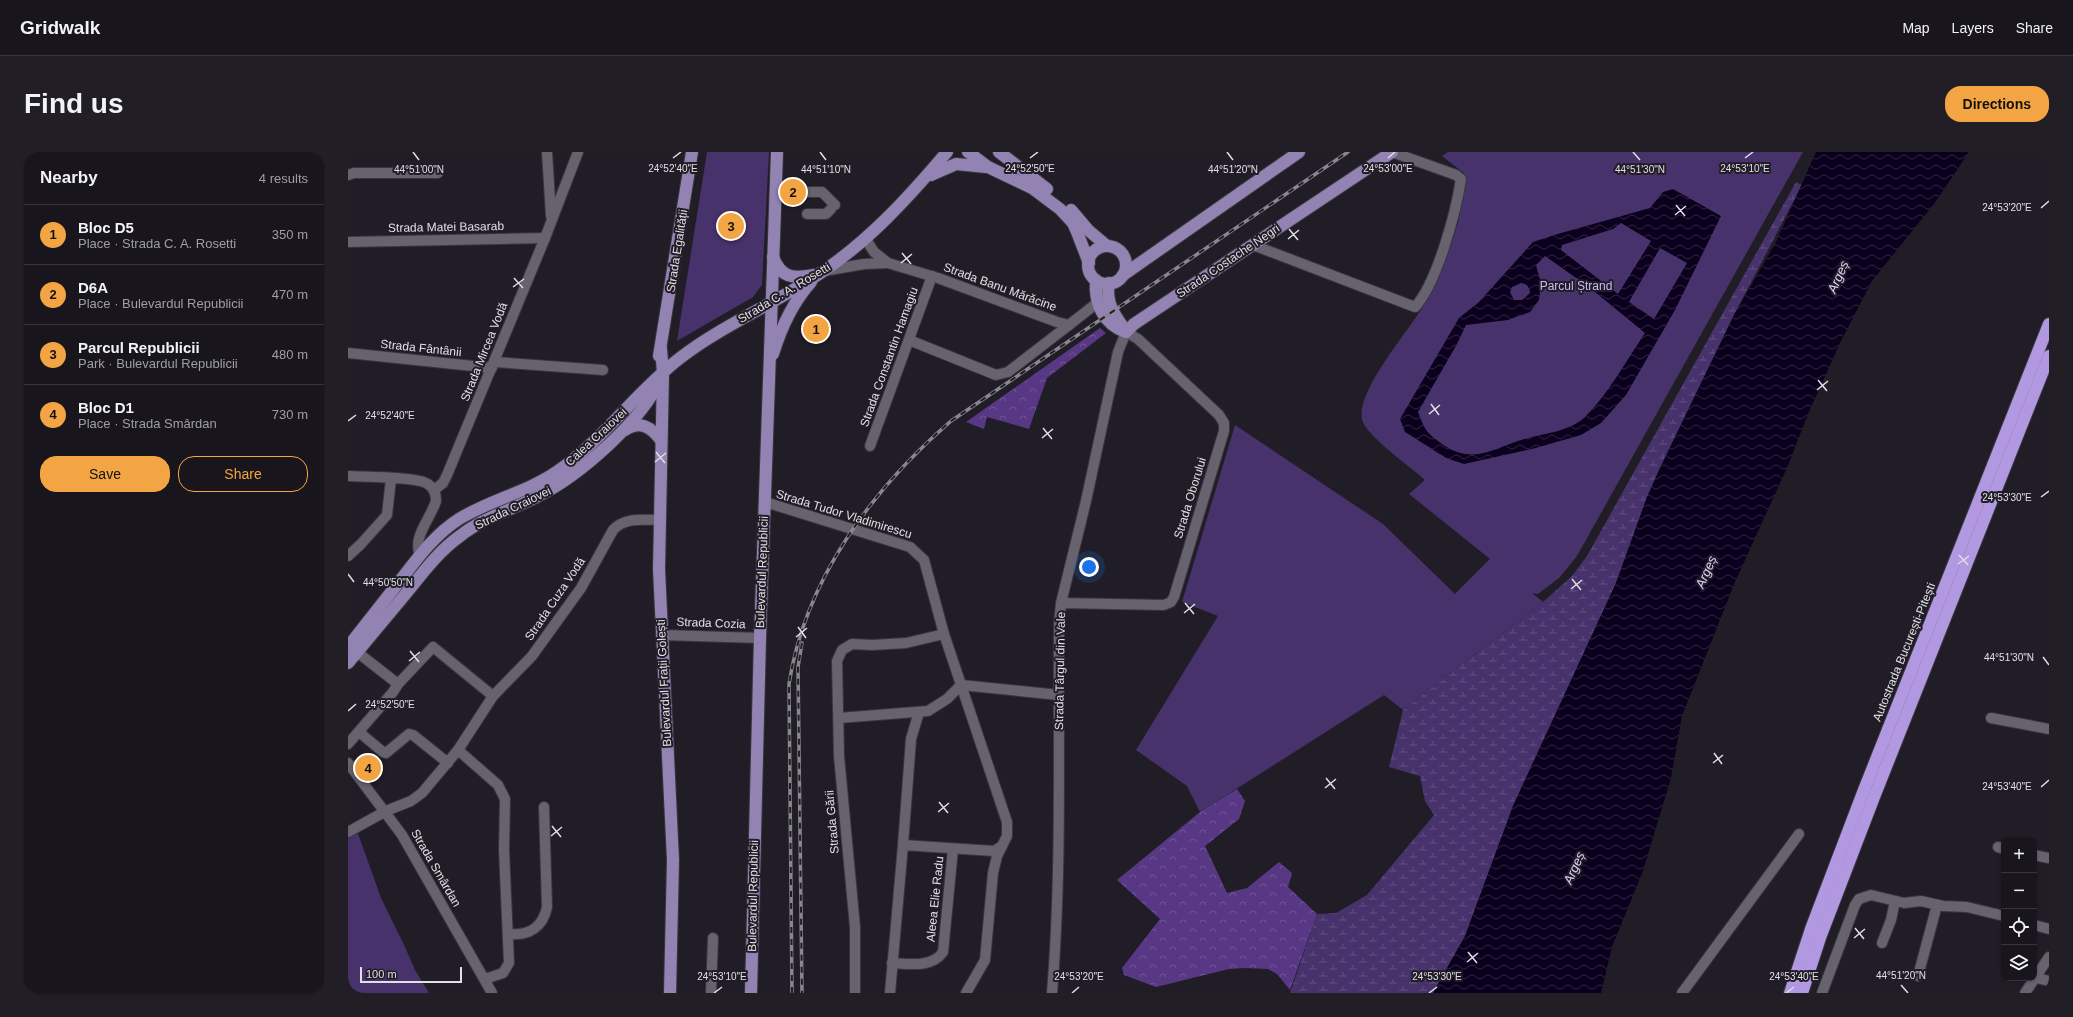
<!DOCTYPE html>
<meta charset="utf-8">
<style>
:root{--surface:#18161c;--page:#211f25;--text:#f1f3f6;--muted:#9f9fa3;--line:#36353b;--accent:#f3a443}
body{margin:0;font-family:Arial,sans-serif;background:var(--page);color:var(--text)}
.controls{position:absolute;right:12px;bottom:12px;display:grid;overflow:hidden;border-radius:8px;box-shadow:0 1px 3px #0004}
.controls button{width:36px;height:36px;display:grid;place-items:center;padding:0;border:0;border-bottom:1px solid var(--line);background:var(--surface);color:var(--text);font:20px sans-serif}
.scale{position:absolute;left:12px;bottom:10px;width:102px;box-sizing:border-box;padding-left:4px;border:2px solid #e1dfe5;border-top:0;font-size:11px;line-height:14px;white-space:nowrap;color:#e1dfe5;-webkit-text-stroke:3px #201d26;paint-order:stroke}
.you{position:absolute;left:741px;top:415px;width:14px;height:14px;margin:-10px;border:3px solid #fff;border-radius:50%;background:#1a73e8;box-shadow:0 0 0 6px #1a73e833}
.badge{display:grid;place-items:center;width:26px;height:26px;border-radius:50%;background:var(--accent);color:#111;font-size:13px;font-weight:700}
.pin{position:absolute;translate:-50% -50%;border:2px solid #fff;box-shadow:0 1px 4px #0006}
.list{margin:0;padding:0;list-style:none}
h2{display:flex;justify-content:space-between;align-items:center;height:52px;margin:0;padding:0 16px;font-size:17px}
h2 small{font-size:13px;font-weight:400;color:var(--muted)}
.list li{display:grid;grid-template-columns:26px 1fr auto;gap:12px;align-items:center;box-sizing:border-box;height:60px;padding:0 16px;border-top:1px solid var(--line)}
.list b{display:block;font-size:15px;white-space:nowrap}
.list p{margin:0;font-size:13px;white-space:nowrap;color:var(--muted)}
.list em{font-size:13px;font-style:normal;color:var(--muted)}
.actions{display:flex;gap:8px;padding:12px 16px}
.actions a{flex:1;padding:9px 0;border:1px solid var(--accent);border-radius:16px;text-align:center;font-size:14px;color:var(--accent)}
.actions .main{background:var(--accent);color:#111}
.icon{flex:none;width:22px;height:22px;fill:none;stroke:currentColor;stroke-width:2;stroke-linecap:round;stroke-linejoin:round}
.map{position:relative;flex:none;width:1701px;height:841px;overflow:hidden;border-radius:16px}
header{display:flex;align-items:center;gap:24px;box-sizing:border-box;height:56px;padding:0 20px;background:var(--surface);border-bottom:1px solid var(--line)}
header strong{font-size:19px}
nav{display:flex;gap:22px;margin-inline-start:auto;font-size:14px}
.intro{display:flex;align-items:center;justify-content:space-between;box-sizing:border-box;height:96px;padding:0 24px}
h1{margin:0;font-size:28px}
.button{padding:10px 18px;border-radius:16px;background:var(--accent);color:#111;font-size:14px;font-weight:700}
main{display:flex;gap:24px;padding:0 24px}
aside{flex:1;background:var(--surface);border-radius:16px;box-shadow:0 1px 3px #0004}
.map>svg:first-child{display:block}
.green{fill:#48326b}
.forest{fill:url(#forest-crowns)}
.wetland{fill:url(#wetland-marsh)}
.water{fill:url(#water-waves);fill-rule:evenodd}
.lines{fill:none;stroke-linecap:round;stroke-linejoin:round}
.minor-casing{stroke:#39373e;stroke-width:12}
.major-casing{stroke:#39373e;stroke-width:14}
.highway-casing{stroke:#39373e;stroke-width:14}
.minor{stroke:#67636e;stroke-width:10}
.major{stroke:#9383b2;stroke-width:12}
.highway{stroke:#b198e0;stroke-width:12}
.rail-casing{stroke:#89878e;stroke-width:3.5}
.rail{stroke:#201d26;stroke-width:2;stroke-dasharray:6;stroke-linecap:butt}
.ticks{fill:none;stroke:#e1dfe5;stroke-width:1.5}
.labels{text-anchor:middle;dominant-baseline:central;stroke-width:4;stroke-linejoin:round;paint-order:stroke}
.street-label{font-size:12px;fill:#e1dfe5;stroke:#201d26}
.park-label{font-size:12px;fill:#ceb8f9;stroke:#201d26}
.water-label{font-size:13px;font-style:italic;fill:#e0d2fe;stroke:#201d26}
.ticks-label{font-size:10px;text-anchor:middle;fill:#e1dfe5;stroke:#201d26;stroke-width:4;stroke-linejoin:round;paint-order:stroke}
</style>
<header>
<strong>Gridwalk</strong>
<nav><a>Map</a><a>Layers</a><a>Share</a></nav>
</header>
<div class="intro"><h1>Find us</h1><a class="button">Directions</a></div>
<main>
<aside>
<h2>Nearby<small>4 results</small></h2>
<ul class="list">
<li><span class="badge">1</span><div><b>Bloc D5</b><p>Place · Strada C. A. Rosetti</p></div><em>350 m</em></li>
<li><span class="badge">2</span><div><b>D6A</b><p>Place · Bulevardul Republicii</p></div><em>470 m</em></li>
<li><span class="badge">3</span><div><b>Parcul Republicii</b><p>Park · Bulevardul Republicii</p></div><em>480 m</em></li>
<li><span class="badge">4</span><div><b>Bloc D1</b><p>Place · Strada Smârdan</p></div><em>730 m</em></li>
</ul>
<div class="actions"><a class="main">Save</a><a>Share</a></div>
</aside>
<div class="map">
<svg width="1701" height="841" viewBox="0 0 1701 841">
<defs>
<pattern id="forest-crowns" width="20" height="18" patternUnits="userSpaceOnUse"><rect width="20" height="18" fill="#583885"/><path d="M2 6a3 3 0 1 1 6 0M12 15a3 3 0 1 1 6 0" fill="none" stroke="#705496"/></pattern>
<pattern id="wetland-marsh" width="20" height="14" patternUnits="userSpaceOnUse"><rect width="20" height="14" fill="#48326b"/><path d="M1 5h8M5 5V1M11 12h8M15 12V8" fill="none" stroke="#624f80"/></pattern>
<pattern id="water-waves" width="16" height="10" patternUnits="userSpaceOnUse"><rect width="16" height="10" fill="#0b001e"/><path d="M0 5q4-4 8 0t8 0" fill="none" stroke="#2e253f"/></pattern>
</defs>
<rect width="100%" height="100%" fill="#201d26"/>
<g class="green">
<polygon points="359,0 421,0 414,133 405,145 329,189"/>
<path d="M 1100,0 L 1455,0 L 1229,404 L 1211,426 L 1190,442 L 1184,441 L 1195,450 L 1055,558 L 1036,543 L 852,660 L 839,634 L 788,598 L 870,464 L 834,450 L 887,273 L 1035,372 L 1107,442 L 1142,407 L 1061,342 L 1077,328 C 1064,316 1016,282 1014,267 C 1009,233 1070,171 1084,138 C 1094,116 1104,93 1110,70 C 1114,54 1115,37 1117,22 L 1094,4 Z"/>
<polygon points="8,676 33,746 57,795 67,818 81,841 3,841 0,838 0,680"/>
</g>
<g class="forest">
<polygon points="752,176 758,181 699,226 681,277 639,265 636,277 618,270"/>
<polygon points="889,637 897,649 891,667 857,694 879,741 899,736 931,710 944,721 940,735 969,762 942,838 929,822 920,817 897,816 881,817 808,835 776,823 774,816 812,767 769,728 852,660"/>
</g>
<polygon class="wetland" points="1448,30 1454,33 1387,161 1312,316 1299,345 1268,431 1165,654 1117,784 1085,841 942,841 969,762 988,761 1019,743 1086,663 1077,649 1072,624 1041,615 1055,558 1195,450 1224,424 1239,404"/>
<g class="water">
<polygon points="1468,0 1621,0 1586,52 1524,129 1492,191 1460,262 1439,316 1387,430 1334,564 1323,626 1295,719 1264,795 1253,841 1085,841 1117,784 1165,654 1268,431 1299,345 1312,316 1387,161 1428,90"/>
<path d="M 1325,37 L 1373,64 L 1327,158 L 1278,243 L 1253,271 L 1233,283 L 1184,297 L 1116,312 L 1098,306 L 1057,280 L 1052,267 L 1111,166 L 1131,150 L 1185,90 L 1206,83 L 1302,56 L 1315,40 ZM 1273,71 L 1303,89 L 1270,142 L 1213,98 L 1214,93 L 1265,77 ZM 1312,96 L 1339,111 L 1306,167 L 1281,150 ZM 1197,104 L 1241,135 L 1297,181 C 1278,209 1261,241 1237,265 C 1222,279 1199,281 1180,286 C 1150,293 1128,314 1097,294 C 1079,281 1078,281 1070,260 L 1109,192 L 1118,173 L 1160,168 L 1182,160 L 1191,148 L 1193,131 L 1188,113 ZM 1173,131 C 1179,132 1181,134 1182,141 L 1174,148 L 1166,148 L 1162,140 L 1164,135 Z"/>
</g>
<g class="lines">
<defs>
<g id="minor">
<polyline points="199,0 203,64"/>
<polyline points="0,23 6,21 90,21"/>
<polyline points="457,40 474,40 487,53"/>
<polyline points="459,62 478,62 483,57"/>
<polyline points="517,86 526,100 540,111 590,126 709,170 721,173 749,151"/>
<polyline points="0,90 197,86"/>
<path d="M 905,93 L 1067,155 C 1089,131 1108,60 1113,27 L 1108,23 L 1044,0"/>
<polyline points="476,119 516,112 540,111"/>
<polyline points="561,188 648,223 660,220 721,173"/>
<polyline points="0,201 144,216"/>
<polyline points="147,210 255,218"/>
<polyline points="522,294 584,124"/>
<path d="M 0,324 C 16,325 66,325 78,331 C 86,335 88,342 88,349 C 83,366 64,385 72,403"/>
<polyline points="86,338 95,331 99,323 197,86 230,0"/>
<polyline points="417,350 562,395 576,408 596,482 659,670 659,684 649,704 645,721 637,808 618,841"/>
<polyline points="0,404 13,392 39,363 43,327"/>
<polyline points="313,483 412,486"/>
<polyline points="9,500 50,532 85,495 145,544"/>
<polyline points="491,566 580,559 599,547 613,533 711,543"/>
<polyline points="1643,566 1701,577"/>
<polyline points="11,580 35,600 38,601 61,582 65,583 100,611"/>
<polyline points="0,592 45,540 50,532"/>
<polyline points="110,598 150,633 157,647 156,698 161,811 155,821 137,827"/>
<polyline points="0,611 54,683 144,841"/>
<path d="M 0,680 L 38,659 L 63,649 L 74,641 L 110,598 L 145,544 L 184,504 L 233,436 L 265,378 C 277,365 295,368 311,368"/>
<polyline points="555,693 563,587 571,560"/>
<polyline points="1650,695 1656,697"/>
<polyline points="1686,703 1701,706"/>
<polyline points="1686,773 1701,777"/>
<path d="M 161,782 C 181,784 195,775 199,755 L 196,655"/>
<polyline points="1534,791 1543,768 1547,749"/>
<path d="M 544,811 C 561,812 584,816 595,800 L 605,697"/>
<polyline points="1570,824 1589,753"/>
<polyline points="1688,826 1701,829"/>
<polyline points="363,841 365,786"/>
<polyline points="507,841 507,775 491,604 489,509 494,498 504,492 524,493 558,491 596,482"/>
<polyline points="542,841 555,693 646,699 654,694"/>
<path d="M 704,841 C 714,718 710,595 711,472 L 713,451 L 738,349 L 770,200 L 778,180 L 790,187 L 871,263 L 876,271 L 876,279 L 826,445 L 823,450 L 816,453 L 713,451"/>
<polyline points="1334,841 1451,682"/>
<polyline points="1474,841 1507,753 1511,747 1523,743 1556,751 1573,749 1595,754 1619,755 1656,764"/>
<polyline points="1677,841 1701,805"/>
</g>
<g id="major">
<polyline points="620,0 640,15 684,36 712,57 725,71 729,80 741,111"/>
<polyline points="651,0 699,37"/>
<polyline points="583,23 608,12 638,15"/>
<polyline points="723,58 740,78 759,94"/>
<circle cx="759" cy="113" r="19"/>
<path d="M 425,105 C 433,126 445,127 466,123"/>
<polyline points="775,123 951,0"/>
<path d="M 748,128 C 746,151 755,172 778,180"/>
<path d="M 761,131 C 757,151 767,164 778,179"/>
<polyline points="778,180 786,172 1044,0"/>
<polyline points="313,197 315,221 311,417 325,708 322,841"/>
<path d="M 425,202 C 433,176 445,150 463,130"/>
<polyline points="311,204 344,0"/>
<path d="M 277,278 C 292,268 303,275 313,288"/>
<path d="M 0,495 C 17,473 34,452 51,430 C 69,407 86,383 111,367 C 142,348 180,340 210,319 C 256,287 288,240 332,206 C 375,173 426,152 471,122 C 520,90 561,45 599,0"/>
<path d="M 0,511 C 20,487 40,463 60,439 C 76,419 91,399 112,384 C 136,365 164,358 190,344 C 231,324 295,268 313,226"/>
<polyline points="403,841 412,486 429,0"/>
</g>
<g id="highway">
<polyline points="1442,841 1463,777 1516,638 1701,172"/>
<polyline points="1454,841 1473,783 1526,645 1701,204"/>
</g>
</defs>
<use href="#minor" class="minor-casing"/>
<use href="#major" class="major-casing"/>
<use href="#highway" class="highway-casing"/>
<use href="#minor" class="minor"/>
<use href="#major" class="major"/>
<use href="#highway" class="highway"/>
<defs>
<g id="rail">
<polyline points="454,491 450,515 454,841"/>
<path d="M 444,841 L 441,532 C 457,428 524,337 603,269 L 1000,0"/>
</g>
</defs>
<use href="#rail" class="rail-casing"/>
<use href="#rail" class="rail"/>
</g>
<path class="ticks" d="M 65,0 L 71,8M 472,0 L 478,8M 879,0 L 885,8M 1285,0 L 1292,8M 325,6 L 333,0M 682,6 L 690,0M 1040,6 L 1047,0M 1397,6 L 1405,0M 1328,53 L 1337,64M 1693,56 L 1701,49M 1327,63 L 1338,54M 941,77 L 950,88M 940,87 L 951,78M 554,101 L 563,112M 553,111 L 564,102M 166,126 L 175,136M 165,135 L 176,127M 1470,228 L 1479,239M 1469,238 L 1480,229M 1083,252 L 1091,263M 1081,262 L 1092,253M 0,269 L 8,263M 695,276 L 704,287M 694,286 L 705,277M 308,300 L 317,311M 307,310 L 318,301M 1693,345 L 1701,339M 1611,403 L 1620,413M 1610,412 L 1621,404M 0,422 L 6,430M 1224,427 L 1233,438M 1223,437 L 1234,428M 837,451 L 846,462M 836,461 L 847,452M 450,475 L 458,486M 448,485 L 459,476M 62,499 L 71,510M 1695,505 L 1701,513M 61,509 L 72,500M 0,559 L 8,552M 1366,601 L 1374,612M 1365,611 L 1375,603M 978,626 L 987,637M 1693,635 L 1701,628M 977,636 L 988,627M 591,650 L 600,661M 590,660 L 601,651M 204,674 L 213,685M 203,684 L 214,675M 1507,776 L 1516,787M 1506,786 L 1517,777M 1120,800 L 1129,811M 1119,810 L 1130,801M 1553,833 L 1560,841M 366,841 L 374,835M 724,841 L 731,835M 1081,841 L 1089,835M 1438,841 L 1446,835"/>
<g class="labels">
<g class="street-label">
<text transform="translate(98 75) rotate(-1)">Strada Matei Basarab</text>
<text transform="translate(329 99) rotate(-81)">Strada Egalității</text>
<text transform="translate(880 109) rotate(-34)">Strada Costache Negri</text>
<text transform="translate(652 135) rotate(20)">Strada Banu Mărăcine</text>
<text transform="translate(436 141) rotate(-31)">Strada C. A. Rosetti</text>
<text transform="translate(73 196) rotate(6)">Strada Fântânii</text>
<text transform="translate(136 200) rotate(-68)">Strada Mircea Vodă</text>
<text transform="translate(541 205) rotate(-70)">Strada Constantin Hamagiu</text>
<text transform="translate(248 285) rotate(-43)">Calea Craiovei</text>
<text transform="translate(842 346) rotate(-73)">Strada Oborului</text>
<text transform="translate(165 356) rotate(-26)">Strada Craiovei</text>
<text transform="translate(496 362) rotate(17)">Strada Tudor Vladimirescu</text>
<text transform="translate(414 420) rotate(-88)">Bulevardul Republicii</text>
<text transform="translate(207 447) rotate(-56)">Strada Cuza Vodă</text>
<text transform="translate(363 471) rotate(2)">Strada Cozia</text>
<text transform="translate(1556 500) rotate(-68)">Autostrada București-Pitești</text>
<text transform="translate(712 519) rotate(-89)">Strada Târgul din Vale</text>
<text transform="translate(316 531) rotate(-93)">Bulevardul Frații Golești</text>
<text transform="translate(484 670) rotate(-95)">Strada Gării</text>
<text transform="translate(88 716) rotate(60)">Strada Smârdan</text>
<text transform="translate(405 744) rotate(-89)">Bulevardul Republicii</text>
<text transform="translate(587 747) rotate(-84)">Aleea Elie Radu</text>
</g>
<g class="park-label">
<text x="1228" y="134">Parcul Ștrand</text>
</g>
<g class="water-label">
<text transform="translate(1490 125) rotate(-66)">Argeș</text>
<text transform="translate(1358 420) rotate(-66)">Argeș</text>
<text transform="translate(1226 716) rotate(-66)">Argeș</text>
</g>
</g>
<g class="ticks-label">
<text x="325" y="20">24°52'40"E</text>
<text x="682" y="20">24°52'50"E</text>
<text x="1040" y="20">24°53'00"E</text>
<text x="1397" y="20">24°53'10"E</text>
<text x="71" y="21">44°51'00"N</text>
<text x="478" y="21">44°51'10"N</text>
<text x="885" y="21">44°51'20"N</text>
<text x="1292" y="21">44°51'30"N</text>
<text x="1659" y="59">24°53'20"E</text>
<text x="42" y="267">24°52'40"E</text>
<text x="1659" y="349">24°53'30"E</text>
<text x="40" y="434">44°50'50"N</text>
<text x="1661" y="509">44°51'30"N</text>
<text x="42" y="556">24°52'50"E</text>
<text x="1659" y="638">24°53'40"E</text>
<text x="1553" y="827">44°51'20"N</text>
<text x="374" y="828">24°53'10"E</text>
<text x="731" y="828">24°53'20"E</text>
<text x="1089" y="828">24°53'30"E</text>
<text x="1446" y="828">24°53'40"E</text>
</g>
</svg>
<div class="controls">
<button>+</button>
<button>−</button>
<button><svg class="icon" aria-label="locate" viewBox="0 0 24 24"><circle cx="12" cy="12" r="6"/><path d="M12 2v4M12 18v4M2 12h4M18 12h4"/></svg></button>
<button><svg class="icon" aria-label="layers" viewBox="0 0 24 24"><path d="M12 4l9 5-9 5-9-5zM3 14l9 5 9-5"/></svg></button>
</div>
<div class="scale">100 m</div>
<div class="you"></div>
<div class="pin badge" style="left:468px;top:177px">1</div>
<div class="pin badge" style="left:445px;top:40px">2</div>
<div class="pin badge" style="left:383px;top:74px">3</div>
<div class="pin badge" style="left:20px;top:616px">4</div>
</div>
</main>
